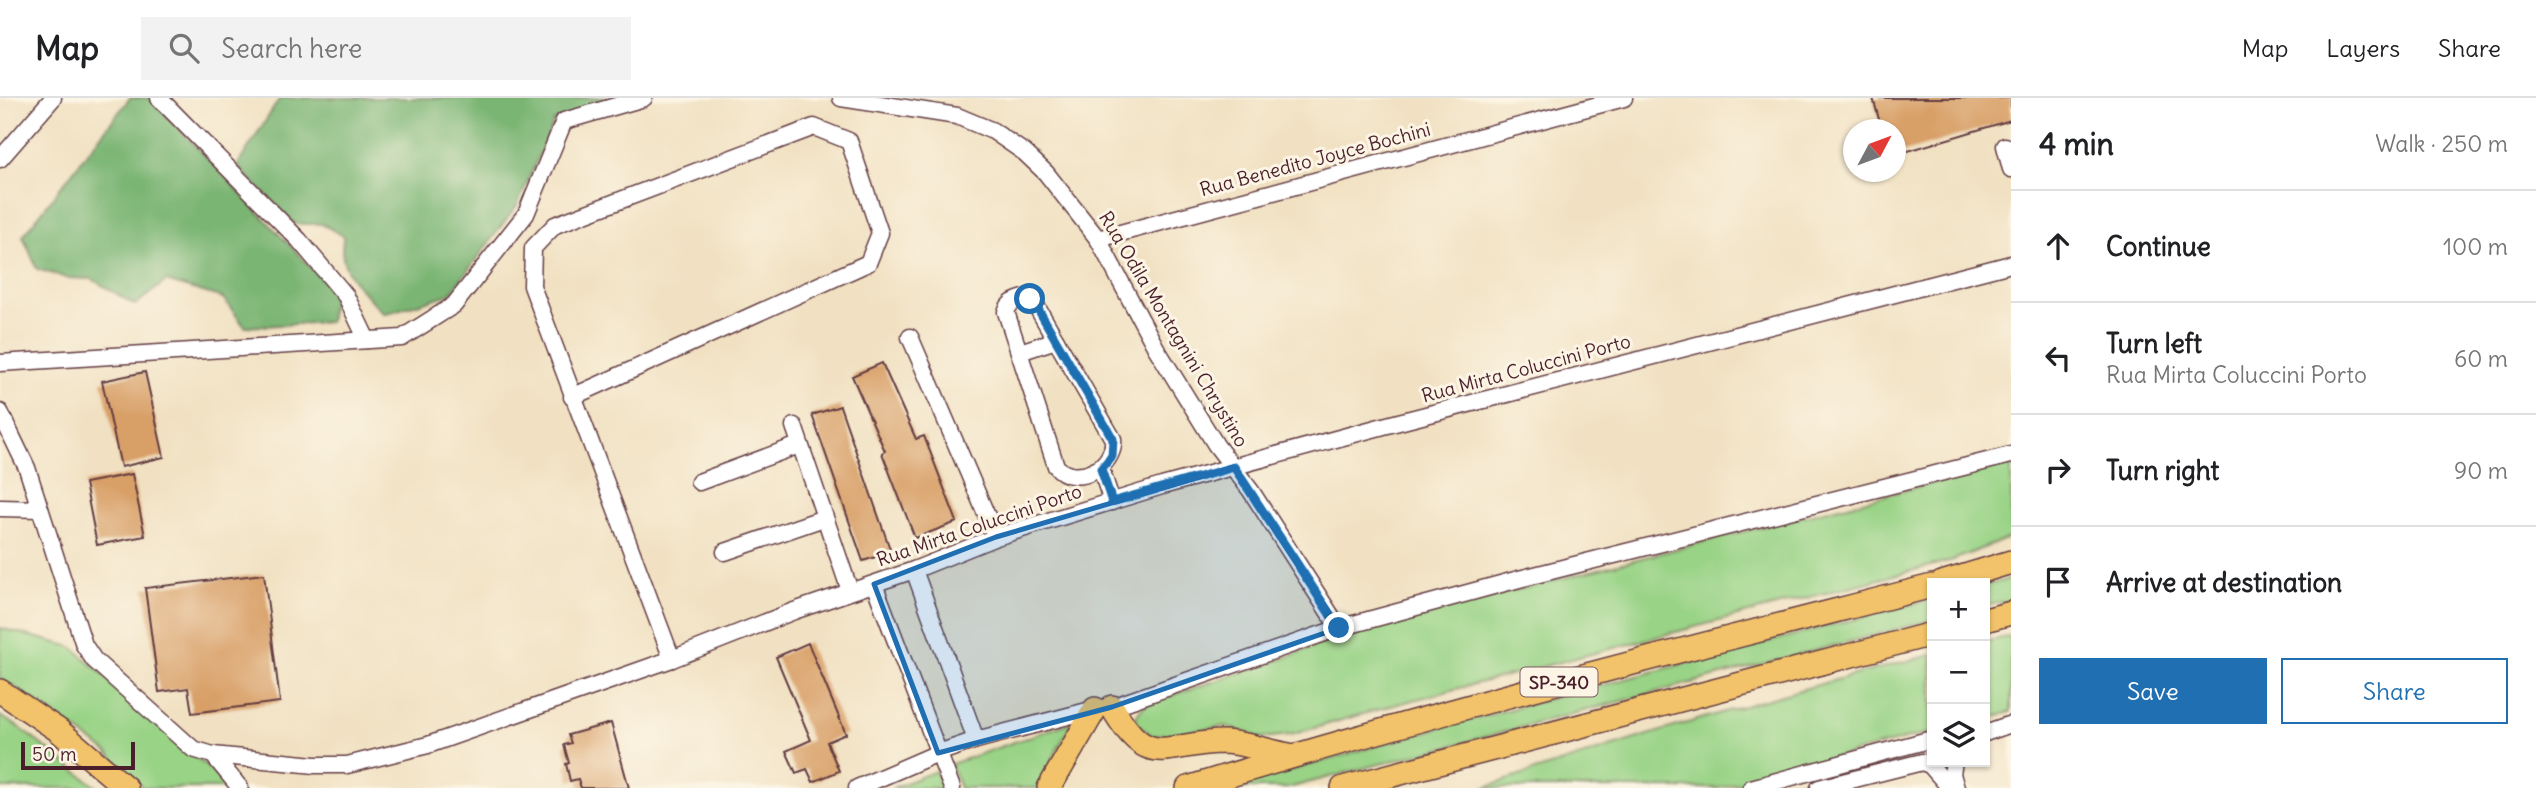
<!DOCTYPE html>
<meta charset="utf-8">
<style>
:root{--surface:#fff;--page:#f2f2f2;--text:#202124;--muted:#757577;--line:#e0e0e0;--accent:#1f6fb2}
body{margin:0;font-family:Delius,sans-serif;background:var(--page);color:var(--text)}
.controls{position:absolute;right:21px;bottom:21px;display:grid;overflow:hidden;border-radius:0px;box-shadow:0 2px 5px #0004}
.controls button{width:63px;height:63px;display:grid;place-items:center;padding:0;border:0;border-bottom:2px solid var(--line);background:var(--surface);color:var(--text);font:35px sans-serif}
.compass{position:absolute;left:1843px;top:21px;width:63px;height:63px;border-radius:50%;background:var(--surface);box-shadow:0 2px 5px #0004;rotate:49deg}
.scale{position:absolute;left:21px;bottom:18px;width:114px;box-sizing:border-box;padding-left:7px;border:4px solid #4a1f2b;border-top:0;font-size:19px;line-height:24px;white-space:nowrap;color:#4a1f2b;-webkit-text-stroke:5px #fcf5e5;paint-order:stroke}
.stop{position:absolute;width:21px;height:21px;margin:-16px;border:5px solid #1f6fb2;border-radius:50%;background:#fff}
.stop.end{background:#1f6fb2;border-color:#fff;box-shadow:0 2px 7px #0008}
.list{margin:0;padding:0;list-style:none}
h2{display:flex;justify-content:space-between;align-items:center;height:91px;margin:0;padding:0 28px;font-size:30px}
h2 small{font-size:23px;font-weight:400;color:var(--muted)}
.list li{display:grid;grid-template-columns:46px 1fr auto;gap:21px;align-items:center;box-sizing:border-box;height:112px;padding:0 28px;border-top:2px solid var(--line)}
.list b{display:block;font-size:26px;white-space:nowrap}
.list p{margin:0;font-size:23px;white-space:nowrap;color:var(--muted)}
.list em{font-size:23px;font-style:normal;color:var(--muted)}
.actions{display:flex;gap:14px;padding:21px 28px}
.actions a{flex:1;padding:16px 0;border:2px solid var(--accent);border-radius:0px;text-align:center;font-size:24px;color:var(--accent)}
.actions .main{background:var(--accent);color:#fff}
.icon{flex:none;width:38px;height:38px;fill:none;stroke:currentColor;stroke-width:2;stroke-linecap:round;stroke-linejoin:round}
.map{position:relative;flex:none;width:2011px;height:690px;overflow:hidden}
header{display:flex;align-items:center;gap:42px;box-sizing:border-box;height:98px;padding:0 35px;background:var(--surface);border-bottom:2px solid var(--line)}
header strong{font-size:33px}
nav{display:flex;gap:38px;margin-inline-start:auto;font-size:24px}
.search{width:490px;height:63px;background:var(--page);display:flex;align-items:center;gap:18px;box-sizing:border-box;padding:0 24px;border-radius:0px;color:var(--muted);font-size:26px}
main{display:flex}
aside{flex:1;background:var(--surface)}
.map>svg:first-child{display:block}
.green{fill:#99d386;stroke:#727958;stroke-width:2}
.forest{fill:#7ab573;stroke:#626a4f;stroke-width:2}
.building{fill:#d89f66}
.lines{fill:none;stroke-linecap:round;stroke-linejoin:round}
.minor-casing{stroke:#633c42;stroke-width:19}
.highway-casing{stroke:#633c42;stroke-width:26}
.minor{stroke:#fff;stroke-width:16}
.highway{stroke:#f2c36a;stroke-width:23}
.route{stroke:#1f6fb2;stroke-width:9}
.marked{fill:#1f6fb2;fill-opacity:0.2;stroke:#1f6fb2;stroke-width:5;stroke-linejoin:round}
.labels{text-anchor:middle;dominant-baseline:central;stroke-width:6;stroke-linejoin:round;paint-order:stroke}
.shield{fill:#fcf5e5;stroke:#7f5f63;stroke-width:2}
.shield-label{font-size:18px;font-weight:bold;fill:#4a1f2b}
.street-label{font-size:19px;fill:#4a1f2b;stroke:#fcf5e5}
</style>
<header>
<strong>Map</strong>
<div class="search"><svg class="icon" aria-label="search" viewBox="0 0 24 24"><circle cx="10" cy="10" r="6"/><path d="M15 15l6 6"/></svg>Search here</div>
<nav><a>Map</a><a>Layers</a><a>Share</a></nav>
</header>
<main>
<div class="map">
<svg width="2011" height="690" viewBox="0 0 2011 690">
<rect width="100%" height="100%" fill="#fcf5e5"/>
<filter id="ink" filterUnits="userSpaceOnUse"><feTurbulence type="fractalNoise" baseFrequency=".0143" numOctaves="2"/><feDisplacementMap in="SourceGraphic" scale="14" xChannelSelector="R" yChannelSelector="G"/><feConvolveMatrix kernelMatrix="1 2 1 2 8 2 1 2 1" color-interpolation-filters="sRGB"/></filter>
<filter id="wash" filterUnits="userSpaceOnUse"><feTurbulence type="fractalNoise" baseFrequency=".00686" numOctaves="4" result="noise"/><feDisplacementMap in="SourceGraphic" scale="28" xChannelSelector="R" yChannelSelector="G"/><feGaussianBlur stdDeviation="1.57" result="paint"/><feColorMatrix in="noise" values="0 0 0 0 0 0 0 0 0 0 0 0 0 0 0 0 0 1.4 0 .05"/><feComposite in="paint" operator="in"/></filter>
<g filter="url(#wash)">
<rect width="100%" height="100%" fill="#f1e1c2"/>
<g class="green">
<polygon points="2011,365 2011,439 1953,462 1394,607 1290,637 1261,640 1226,628 1152,638 1138,626 1136,619 1141,611 1149,605 1279,562 1350,535"/>
<polygon points="2011,481 2011,502 1985,508 1985,487"/>
<polygon points="1932,501 1932,522 1288,690 1230,690 1442,629"/>
<polygon points="0,530 72,549 215,676 226,690 143,690 106,653 12,587 0,581"/>
<polygon points="2011,538 2011,614 1985,621 1985,544"/>
<path d="M 1932,557 L 1932,634 L 1719,690 L 1483,690 C 1631,641 1781,594 1932,557 Z"/>
<polygon points="0,618 17,628 98,690 0,690"/>
<polygon points="1072,624 1037,690 960,690 951,666"/>
<polygon points="936,673 942,690 892,690"/>
</g>
<g class="forest">
<polygon points="130,0 150,0 334,194 329,224 245,229 223,200 166,183 135,207 92,181 67,180 37,171 23,138"/>
<path d="M 280,0 L 628,0 L 554,23 L 518,106 L 450,196 L 384,216 C 362,191 335,173 344,138 L 322,126 L 295,126 L 237,68 Z"/>
</g>
<g id="blocks">
<g class="building">
<polygon points="1873,0 2011,0 2011,22 1895,57 1895,32 1882,32"/>
<polygon points="882,265 916,341 924,338 957,424 915,440 882,355 885,353 852,278"/>
<polygon points="145,274 164,359 121,369 102,283"/>
<polygon points="840,308 891,454 863,463 812,317"/>
<polygon points="132,376 145,438 97,447 85,385"/>
<polygon points="264,476 280,604 192,615 188,590 159,594 145,490"/>
<polygon points="808,545 846,636 827,644 839,673 813,684 807,671 796,675 786,653 811,642 776,559"/>
<polygon points="611,625 629,690 581,690 578,681 570,683 566,666 569,665 564,647 571,645 568,637"/>
</g>
</g>
</g>
<g filter="url(#ink)">
<use href="#blocks" fill-opacity="0" stroke="#633c42" stroke-width="2"/>
<g class="lines">
<defs>
<g id="minor">
<polyline points="159,0 299,142 346,198 367,242"/>
<polyline points="841,0 957,18 993,33 1025,55 1046,75 1098,141 1156,250 1216,347 1251,393 1339,530"/>
<polyline points="2005,48 2011,71"/>
<polyline points="0,61 53,0"/>
<polyline points="1098,141 1624,0"/>
<path d="M 1024,200 L 1034,204 L 1113,341 C 1116,369 1075,391 1056,368 L 1006,214 C 1009,204 1015,203 1024,200 Z"/>
<polyline points="910,239 996,439"/>
<polyline points="1020,254 1056,242"/>
<polyline points="0,265 402,240 454,207 526,116 564,23 644,0"/>
<polyline points="572,299 868,165 880,135 849,43 814,29 555,127 533,150 532,188 672,561"/>
<polyline points="0,314 27,370 84,547 94,562 193,651 213,657 315,667 347,667 428,647 672,561 794,513 914,472 996,439 1162,388 1391,326 2011,166"/>
<polyline points="794,328 850,493"/>
<polyline points="1101,371 1112,404"/>
<polyline points="699,384 799,347"/>
<polyline points="0,410 40,411"/>
<polyline points="725,454 824,420"/>
<polyline points="914,472 976,642"/>
<polyline points="874,486 952,690"/>
<polyline points="1985,635 2011,626"/>
<polyline points="213,657 240,690"/>
<polyline points="1954,664 1952,676 1956,690"/>
<polyline points="857,690 938,655 976,642 1095,611 1112,609 1339,530 1519,481 2011,357"/>
<polyline points="1751,690 1932,641"/>
<polyline points="1819,690 1922,664 1930,667 1950,690"/>
</g>
<g id="highway">
<polyline points="1942,485 2011,464"/>
<polyline points="1985,522 2011,515"/>
<polyline points="0,593 58,632 126,690"/>
<path d="M 1112,609 C 1150,675 1164,644 1224,644 C 1245,645 1268,653 1289,657"/>
<polyline points="1049,690 1095,611"/>
<path d="M 1188,690 C 1433,614 1683,552 1932,488"/>
<polyline points="1343,690 1932,536"/>
</g>
</defs>
<use href="#minor" class="minor-casing"/>
<use href="#highway" class="highway-casing"/>
<use href="#minor" class="minor"/>
<use href="#highway" class="highway"/>
</g>
</g>
<g class="lines" filter="url(#ink)">
<polyline class="route" points="1030,201 1034,204 1113,341 1112,358 1101,371 1112,404 1234,369 1339,530"/>
</g>
<path class="marked" d="M 1234,369 L 1339,530 L 1112,609 L 938,655 L 874,486 L 996,439 Z"/>
<g class="labels">
<rect class="shield" x="1520.5" y="569.5" width="77" height="29" rx="5"/>
<g class="shield-label">
<text x="1559" y="584">SP-340</text>
</g>
<g class="street-label">
<text transform="translate(1315 61) rotate(-15)">Rua Benedito Joyce Bochini</text>
<text transform="translate(1174 231) rotate(59)">Rua Odila Montagnini Chrystino</text>
<text transform="translate(1526 270) rotate(-15)">Rua Mirta Coluccini Porto</text>
<text transform="translate(979 427) rotate(-19)">Rua Mirta Coluccini Porto</text>
</g>
</g>
</svg>
<div class="controls">
<button>+</button>
<button>−</button>
<button><svg class="icon" aria-label="layers" viewBox="0 0 24 24"><path d="M12 4l9 5-9 5-9-5zM3 14l9 5 9-5"/></svg></button>
</div>
<svg class="compass" viewBox="-18 -18 36 36"><path d="M0-13l5 13h-10z" fill="#e53935"/><path d="M0 13l5-13h-10z" fill="#757577"/></svg>
<div class="scale">50 m</div>
<div class="stop" style="left:1030px;top:201px"></div>
<div class="stop end" style="left:1339px;top:530px"></div>
</div>
<aside>
<h2>4 min<small>Walk · 250 m</small></h2>
<ul class="list">
<li><svg class="icon" aria-label="ahead" viewBox="0 0 24 24"><path d="M12 20V5M6 11l6-6 6 6"/></svg><div><b>Continue</b></div><em>100 m</em></li>
<li><svg class="icon" aria-label="left" viewBox="0 0 24 24"><path d="M17 20v-9H6M10 6l-5 5 5 5"/></svg><div><b>Turn left</b><p>Rua Mirta Coluccini Porto</p></div><em>60 m</em></li>
<li><svg class="icon" aria-label="right" viewBox="0 0 24 24"><path d="M7 20v-9h11M14 6l5 5-5 5"/></svg><div><b>Turn right</b></div><em>90 m</em></li>
<li><svg class="icon" aria-label="arrive" viewBox="0 0 24 24"><path d="M6 21V4h12l-3 4 3 4H6"/></svg><div><b>Arrive at destination</b></div></li>
</ul>
<div class="actions"><a class="main">Save</a><a>Share</a></div>
</aside>
</main>
